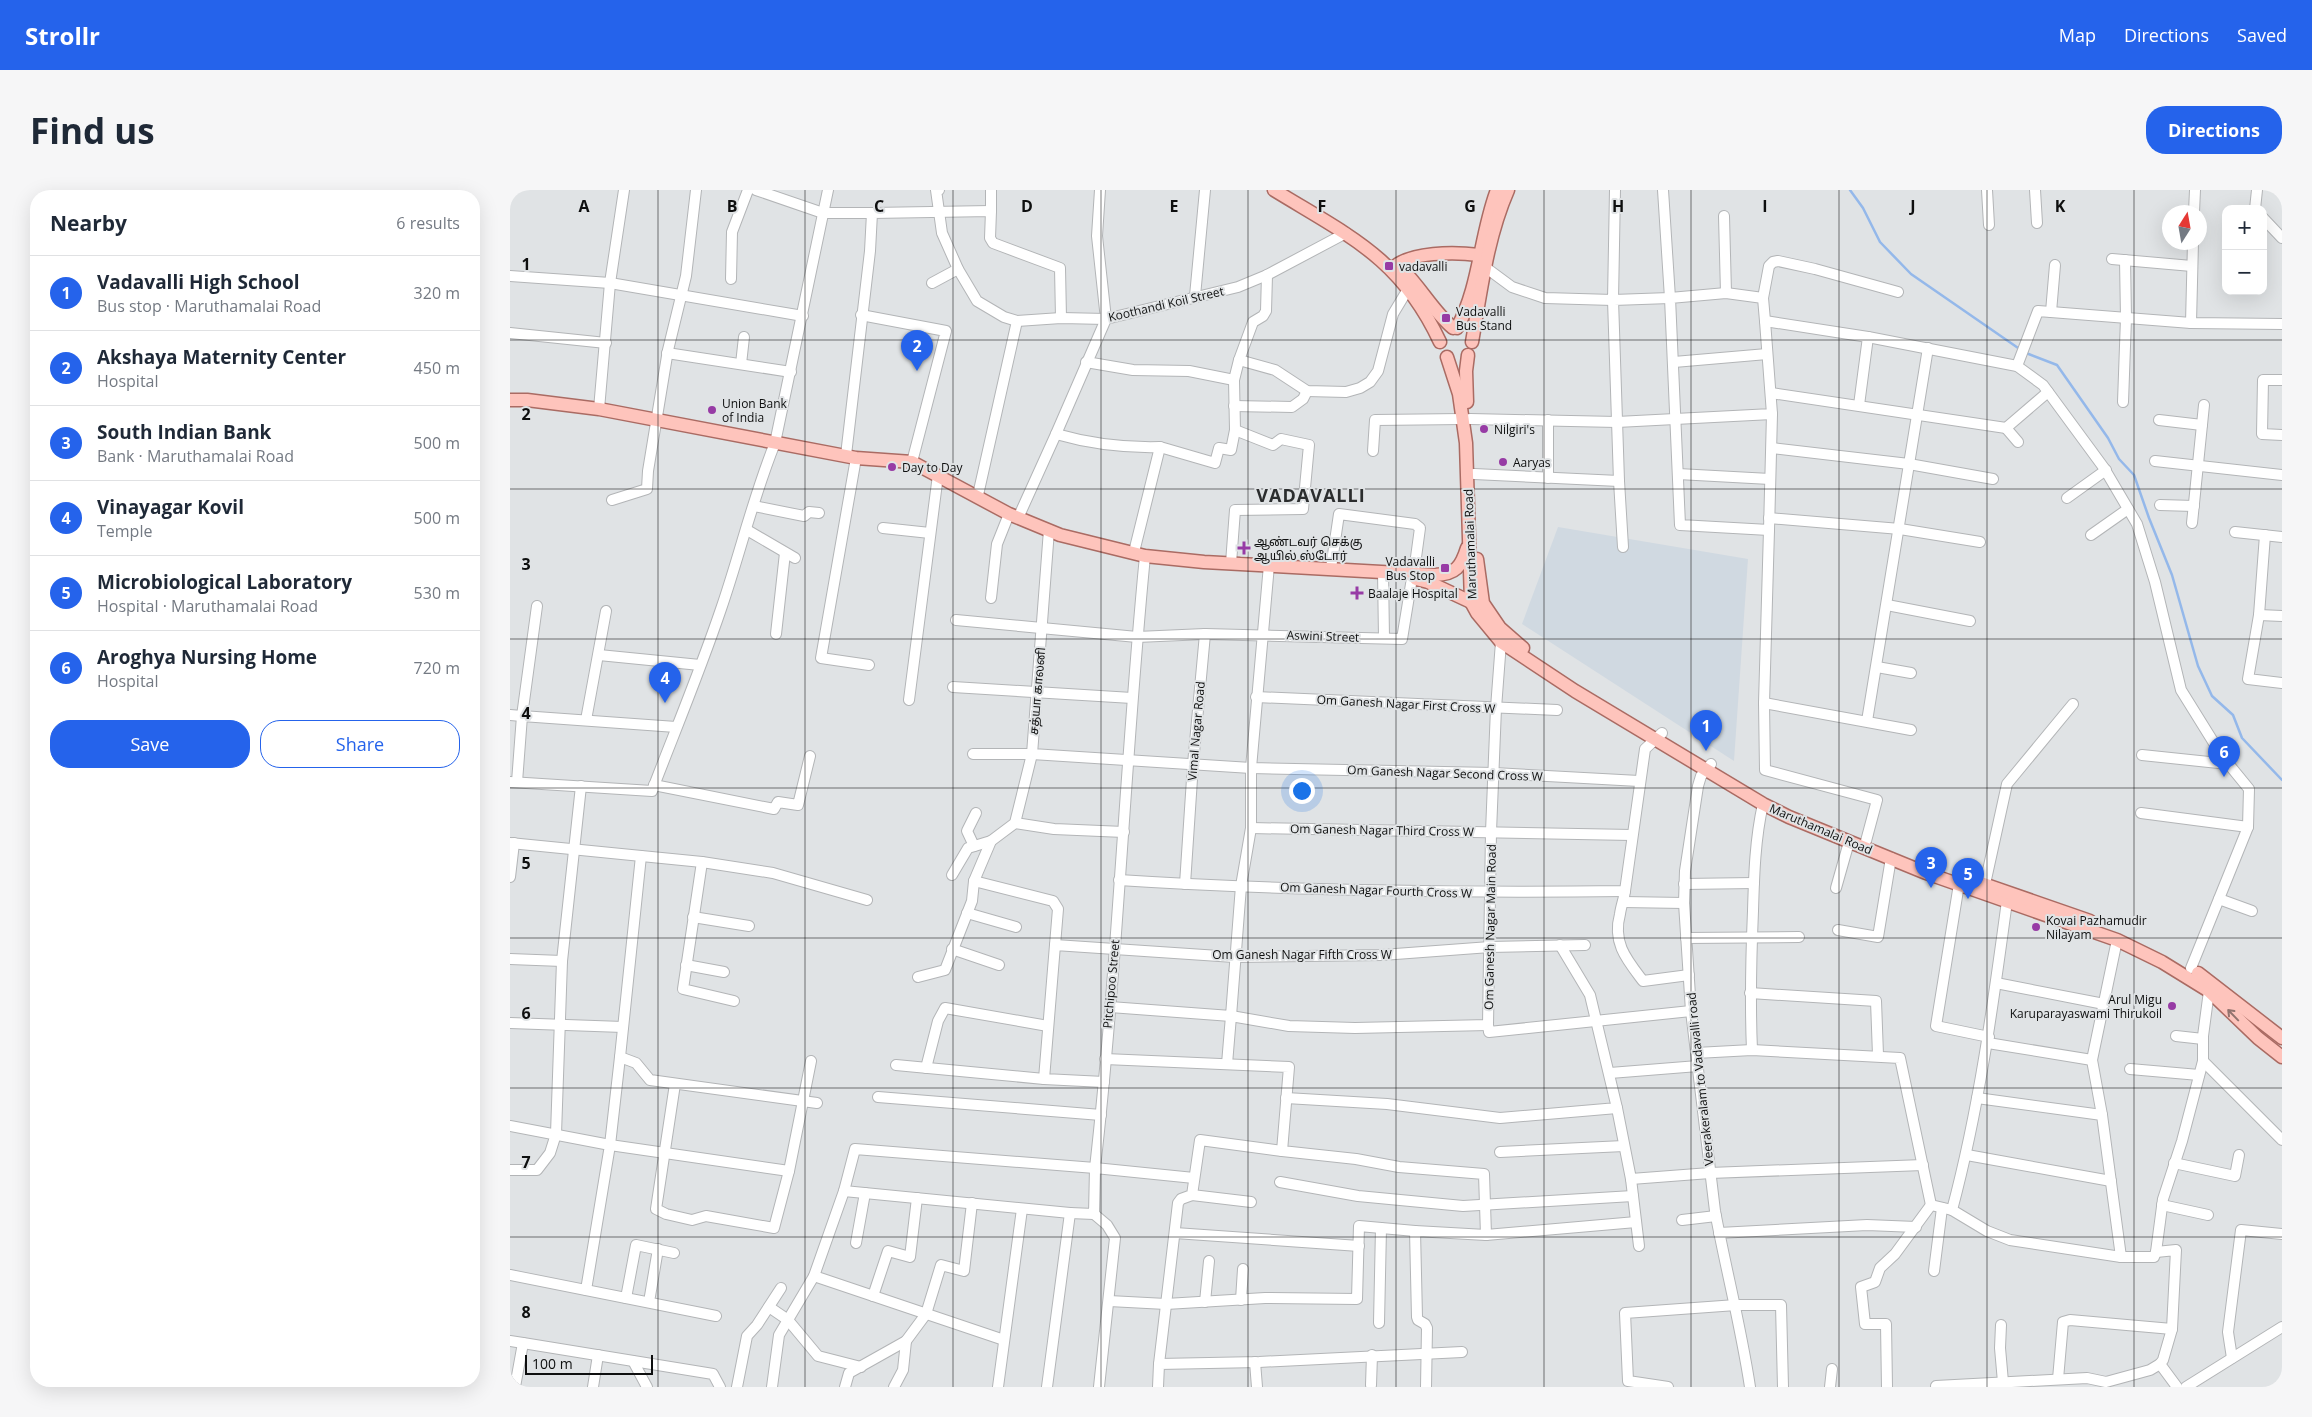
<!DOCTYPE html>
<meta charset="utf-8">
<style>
:root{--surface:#fff;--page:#f6f6f7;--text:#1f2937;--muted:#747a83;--line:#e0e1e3;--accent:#2563eb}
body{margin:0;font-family:"Open Sans","Noto Sans Tamil",sans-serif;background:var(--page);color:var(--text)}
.controls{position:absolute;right:15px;top:15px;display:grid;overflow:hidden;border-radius:10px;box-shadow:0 5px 20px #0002}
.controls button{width:45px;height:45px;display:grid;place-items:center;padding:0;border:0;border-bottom:1px solid var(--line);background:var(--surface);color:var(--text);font:25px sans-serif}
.compass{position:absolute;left:1652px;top:15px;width:45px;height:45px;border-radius:50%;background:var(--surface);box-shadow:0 5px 20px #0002;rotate:11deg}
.scale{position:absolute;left:15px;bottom:12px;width:128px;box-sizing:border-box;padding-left:5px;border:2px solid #0e0f0f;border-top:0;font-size:14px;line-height:18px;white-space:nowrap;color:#0e0f0f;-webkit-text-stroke:4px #e0e3e5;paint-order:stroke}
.you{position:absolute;left:791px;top:600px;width:18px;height:18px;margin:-12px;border:4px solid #fff;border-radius:50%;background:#1a73e8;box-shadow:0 0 0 8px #1a73e833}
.badge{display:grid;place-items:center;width:32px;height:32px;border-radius:50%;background:var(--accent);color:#fff;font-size:16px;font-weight:700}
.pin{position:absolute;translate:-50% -41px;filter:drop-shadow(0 1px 2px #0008)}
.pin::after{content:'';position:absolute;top:26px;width:18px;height:15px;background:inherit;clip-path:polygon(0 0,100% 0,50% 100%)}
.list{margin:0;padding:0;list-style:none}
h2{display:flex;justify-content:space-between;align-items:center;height:65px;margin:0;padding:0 20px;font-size:21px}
h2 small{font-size:16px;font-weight:400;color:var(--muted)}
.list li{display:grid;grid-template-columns:32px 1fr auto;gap:15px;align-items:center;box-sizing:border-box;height:75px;padding:0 20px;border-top:1px solid var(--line)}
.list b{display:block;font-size:19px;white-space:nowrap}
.list p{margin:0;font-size:16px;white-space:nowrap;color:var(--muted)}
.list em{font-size:16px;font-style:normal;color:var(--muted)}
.actions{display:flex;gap:10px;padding:15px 20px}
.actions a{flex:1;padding:11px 0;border:1px solid var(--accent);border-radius:20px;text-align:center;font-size:18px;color:var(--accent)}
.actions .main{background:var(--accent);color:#fff}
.map{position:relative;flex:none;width:1772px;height:1197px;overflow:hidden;border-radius:20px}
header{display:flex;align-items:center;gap:30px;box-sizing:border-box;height:70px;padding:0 25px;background:var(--accent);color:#fff}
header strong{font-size:24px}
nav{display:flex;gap:28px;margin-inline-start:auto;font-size:18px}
.intro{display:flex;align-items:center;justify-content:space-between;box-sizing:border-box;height:120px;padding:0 30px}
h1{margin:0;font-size:35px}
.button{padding:12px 22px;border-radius:20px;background:var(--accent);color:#fff;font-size:18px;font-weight:700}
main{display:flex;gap:30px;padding:0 30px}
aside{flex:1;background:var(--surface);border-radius:20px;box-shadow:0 5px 20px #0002}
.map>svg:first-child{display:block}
.built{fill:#d0d9e1}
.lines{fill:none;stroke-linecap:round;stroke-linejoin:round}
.stream{stroke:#94b8ea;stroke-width:2.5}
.minor-casing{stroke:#b3b5b7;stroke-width:12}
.major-casing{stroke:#aa6b63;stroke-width:15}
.minor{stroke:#fff;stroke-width:10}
.major{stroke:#fec4bc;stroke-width:12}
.oneway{stroke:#92736e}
.grid{fill:none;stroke:#0e0f0f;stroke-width:1;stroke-opacity:0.55}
.poi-dot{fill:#973ba5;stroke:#e0e3e5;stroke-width:2}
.labels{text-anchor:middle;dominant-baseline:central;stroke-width:4;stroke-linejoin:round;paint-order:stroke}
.poi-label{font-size:12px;fill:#0e0f0f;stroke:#e0e3e5;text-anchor:start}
.street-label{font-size:12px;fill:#0e0f0f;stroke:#e0e3e5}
.district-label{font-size:18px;font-weight:bold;letter-spacing:1px;fill:#2b2d2e;stroke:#e0e3e5}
.grid-label{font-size:16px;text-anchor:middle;font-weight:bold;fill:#0e0f0f;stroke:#e0e3e5;stroke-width:4;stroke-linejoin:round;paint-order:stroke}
</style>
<header>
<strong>Strollr</strong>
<nav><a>Map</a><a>Directions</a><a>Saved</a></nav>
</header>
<div class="intro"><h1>Find us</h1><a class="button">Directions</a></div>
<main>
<aside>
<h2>Nearby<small>6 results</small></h2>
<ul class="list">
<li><span class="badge">1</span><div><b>Vadavalli High School</b><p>Bus stop · Maruthamalai Road</p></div><em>320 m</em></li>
<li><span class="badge">2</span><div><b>Akshaya Maternity Center</b><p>Hospital</p></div><em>450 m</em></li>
<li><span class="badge">3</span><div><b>South Indian Bank</b><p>Bank · Maruthamalai Road</p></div><em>500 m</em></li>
<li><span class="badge">4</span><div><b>Vinayagar Kovil</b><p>Temple</p></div><em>500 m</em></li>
<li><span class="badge">5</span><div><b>Microbiological Laboratory</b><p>Hospital · Maruthamalai Road</p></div><em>530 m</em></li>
<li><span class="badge">6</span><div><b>Aroghya Nursing Home</b><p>Hospital</p></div><em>720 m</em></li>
</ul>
<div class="actions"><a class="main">Save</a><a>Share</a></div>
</aside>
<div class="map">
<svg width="1772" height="1197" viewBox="0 0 1772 1197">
<rect width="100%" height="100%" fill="#e0e3e5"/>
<polygon class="built" points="1048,337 1238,369 1224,571 1012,434"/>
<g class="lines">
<g class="stream">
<polyline points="1340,0 1353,18 1370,52 1401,84 1511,160"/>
<polyline points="1516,163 1547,175 1598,248 1609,269 1624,285 1639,328 1662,385 1688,476 1702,506 1723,525 1732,548 1772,590"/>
</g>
<defs>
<g id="minor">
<polyline points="246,0 313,23 362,23"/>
<polyline points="429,0 426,0 432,43 448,79 467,111 494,127 507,131 551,128 596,129 728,97 757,85 836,43"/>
<polyline points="481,0 481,21"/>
<path d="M 590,0 L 587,46 L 596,129 L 546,244 C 581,254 613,258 650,257 L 624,362"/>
<polyline points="1477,0 1479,35"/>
<polyline points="1525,0 1527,33"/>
<polyline points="1745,19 1747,0"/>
<polyline points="1684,22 1685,0"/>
<polyline points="1214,26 1216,103"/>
<polyline points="1753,28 1772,48"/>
<polyline points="1602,69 1682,76"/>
<polyline points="975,77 1002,97 1035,108 1103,110 1105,0"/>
<polyline points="0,86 100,93 293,126"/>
<polyline points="221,89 222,42 238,0"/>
<polyline points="422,93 448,79"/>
<polyline points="685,106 695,0"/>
<polyline points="1253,108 1259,76 1263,72 1268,71 1305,79 1388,102"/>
<polyline points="1541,122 1545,75"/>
<polyline points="351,125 436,141 402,272"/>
<polyline points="1255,131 1253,108 1216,103 1160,108 1170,335 1259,340 1262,224"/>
<polyline points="1681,133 1683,52"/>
<polyline points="0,143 96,153"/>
<polyline points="157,163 281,182"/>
<polyline points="729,170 743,132 753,126 756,121 757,85"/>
<polyline points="576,172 623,180 679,181 724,190"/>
<polyline points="1164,172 1257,164"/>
<polyline points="231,174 234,147"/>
<polyline points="1507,176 1528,121 1681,133 1772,134"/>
<polyline points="1772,190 1753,190 1752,244 1772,245"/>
<polyline points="1261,203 1496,238"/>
<polyline points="1613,212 1616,128 1615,70"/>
<polyline points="1349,215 1358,147"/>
<polyline points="724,216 782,217 793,209 797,201"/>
<polyline points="89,219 100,93 114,0"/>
<polyline points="960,229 1107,232 1262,224 1255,131 1358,147 1507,176 1533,195 1594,278 1627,334 1645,392 1671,500 1712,566 1739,599 1738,637 1681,778"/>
<polyline points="1649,230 1692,235"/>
<polyline points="1508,252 1496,238 1538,202"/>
<polyline points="650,257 705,273 709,258 721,260 725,240"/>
<polyline points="1262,258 1399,274 1483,289"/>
<polyline points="863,261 865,230 953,229"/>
<polyline points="336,265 360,61 362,23 481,21 480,48 483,53 550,78 551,128"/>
<polyline points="346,268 311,468 359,475"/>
<polyline points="1645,271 1772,285"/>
<polyline points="964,284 1109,291 1103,110 1160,108 1153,0"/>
<polyline points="1168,284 1260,289"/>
<polyline points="1038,288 1038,230"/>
<polyline points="1109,291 1113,357"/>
<polyline points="468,305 507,131"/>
<polyline points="1557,308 1596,280"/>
<polyline points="102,310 137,299 138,281 158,160 176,86 186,0"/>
<polyline points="1650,315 1684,316"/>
<polyline points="244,316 294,326 299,322 309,323"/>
<polyline points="508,328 546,244"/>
<polyline points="1259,328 1390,339 1470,352"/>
<polyline points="1682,333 1694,215"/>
<polyline points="373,338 420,343"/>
<polyline points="237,340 285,368"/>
<polyline points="539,340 522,564 741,578 984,583 1129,591"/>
<polyline points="1259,340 1254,513 1255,580 1367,610 1356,651"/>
<polyline points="1725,342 1772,347"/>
<polyline points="1581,345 1618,319"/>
<polyline points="1755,345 1749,425 1738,489 1772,493"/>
<polyline points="721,373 725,320 793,319 799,255 771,249 763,255 725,240 724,190 729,170 765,180 797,201 836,202 850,198 860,192 868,181 883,124 898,99"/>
<polyline points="821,378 829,324 905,334 910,338 904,382"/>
<polyline points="873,382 874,448"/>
<polyline points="481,408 487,354 499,324"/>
<polyline points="1377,415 1460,431"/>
<polyline points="1749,425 1772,426"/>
<polyline points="446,430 627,447 695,444"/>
<polyline points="266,444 275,363"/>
<polyline points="89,465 190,475"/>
<polyline points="1367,477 1401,483"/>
<polyline points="443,497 622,508"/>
<polyline points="746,507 1047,520"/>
<polyline points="399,510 428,285"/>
<polyline points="1254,513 1401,540"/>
<polyline points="0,525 12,526 27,416"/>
<polyline points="76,530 96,421"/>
<polyline points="1357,531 1418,158"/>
<polyline points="1632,565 1718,574"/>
<path d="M 1201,574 L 1191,586 L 1188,596 L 1175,681 L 1174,713 L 1181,821 L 1205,1021 C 1216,1080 1231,1137 1240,1197"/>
<path d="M 0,592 L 142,601 C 165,541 190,481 211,419 C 230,364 243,307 265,253 L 318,0"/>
<polyline points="7,592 12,526 166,537"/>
<polyline points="144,595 264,619 268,612 288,615 300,566"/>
<polyline points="1631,623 1738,637"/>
<polyline points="505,633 544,639 614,642"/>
<polyline points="741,638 1122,645"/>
<polyline points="0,653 192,672 263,683 357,710"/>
<polyline points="464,656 457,641 466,623"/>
<polyline points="131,666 110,867 126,873 140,890 307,913"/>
<polyline points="192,672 173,799 224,811"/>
<polyline points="442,685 458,658 481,651"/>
<polyline points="0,687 4,653"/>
<path d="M 609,690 C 777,701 946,703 1115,701 L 1135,559 L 1152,543"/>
<polyline points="464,691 543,711 548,719 545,755"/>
<polyline points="675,694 683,574 695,444 892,449 902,388"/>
<polyline points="1174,694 1244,693"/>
<polyline points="1449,694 1426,836 1479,847"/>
<polyline points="1475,694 1497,594 1563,514"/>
<polyline points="1326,698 1339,652"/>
<path d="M 1115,701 C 1114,709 1111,716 1110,724 C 1102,753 1117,770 1133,791 L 1179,785"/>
<polyline points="1709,709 1742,721"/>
<path d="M 1497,711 C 1483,815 1469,919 1442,1020 L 1477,1041 L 1500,1050 L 1611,1067 L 1644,1067 L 1646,1062 L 1653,1009 L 1672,951 L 1693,871 L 1693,846 L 1699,801 L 1702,796"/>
<polyline points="1113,712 1174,713"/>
<polyline points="457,723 506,737"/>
<polyline points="183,727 239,736"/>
<polyline points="1328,740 1368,747 1381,668"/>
<polyline points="1176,748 1289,747"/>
<polyline points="442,759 489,775"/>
<polyline points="0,769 52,771"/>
<polyline points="176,775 214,782"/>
<polyline points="408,787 435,780 462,711 464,691 481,651 505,633 522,564 463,564"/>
<polyline points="1486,793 1594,814"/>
<polyline points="1240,803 1366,811 1368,865"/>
<polyline points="600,817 721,826 731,696 741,638 741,578 759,375"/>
<polyline points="0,833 113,837"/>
<polyline points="978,835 979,842 1181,821"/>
<polyline points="1666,846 1693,849"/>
<polyline points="1478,853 1582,870"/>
<path d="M 1242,860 C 1240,814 1241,768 1243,721 C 1244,686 1245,649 1253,614"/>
<polyline points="1186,863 1242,860 1390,868 1421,1015 1442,1020"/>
<polyline points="110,867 100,955 279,981"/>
<polyline points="595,869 779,877 772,961 846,969 889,977 974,984 976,1045 905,1041 907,1127 908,1130 915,1134 917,1138 916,1197"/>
<polyline points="1693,871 1772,950"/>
<polyline points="717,874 721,826 779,836 845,838 978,835 981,642 986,518 991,452"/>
<polyline points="386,875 534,889"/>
<polyline points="416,878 428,831 435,818 538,836"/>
<polyline points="1620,879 1689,885"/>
<polyline points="1100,883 1188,876"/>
<polyline points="594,892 534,889 545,755 724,767 872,765 980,757 1075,755"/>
<polyline points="165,894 146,1019 156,1024 182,1030 196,1026 264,1038 279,981 301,871"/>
<polyline points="368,907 591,925"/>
<polyline points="776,908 877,914 990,928 1107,918 1080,805 1050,755"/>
<polyline points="1467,908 1592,925 1611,1067"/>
<polyline points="1107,918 1121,989 1200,983 1413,975"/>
<polyline points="1592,925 1582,870 1607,750"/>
<polyline points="0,936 100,955 76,1100"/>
<polyline points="990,962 1114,956"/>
<polyline points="1457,965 1601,991"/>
<polyline points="1664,973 1725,986 1729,965"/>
<polyline points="0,980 27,980 40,963 46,944 52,771 71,596"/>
<polyline points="1121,989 1129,1056"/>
<polyline points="770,992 848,1006 953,1016 1123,1006"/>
<polyline points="334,1001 560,1023"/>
<polyline points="682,1005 741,1012"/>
<polyline points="1652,1015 1698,1025"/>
<polyline points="584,1024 597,1035 605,1048 589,1197"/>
<polyline points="1172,1030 1206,1026"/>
<polyline points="665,1043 849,1056"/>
<polyline points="1209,1043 1357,1035 1406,1037"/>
<polyline points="976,1045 1126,1032"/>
<polyline points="346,1053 355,1003"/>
<polyline points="1646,1062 1666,1060 1662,1139 1653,1170 1650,1174"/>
<polyline points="1424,1081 1432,1018"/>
<polyline points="0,1085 206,1126"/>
<polyline points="304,1086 494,1150"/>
<polyline points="363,1106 378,1061 400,1067 407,1008"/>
<polyline points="116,1108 126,1055 164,1063"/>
<polyline points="731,1110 733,1079"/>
<polyline points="599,1111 656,1114 755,1108 847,1109 849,1036 905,1041"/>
<polyline points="139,1112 148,1059"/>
<polyline points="695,1112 699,1071"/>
<polyline points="259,1117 278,1130 308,1166 351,1177"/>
<polyline points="869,1133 871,1038"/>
<polyline points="1491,1135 1490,1158 1493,1192 1496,1197"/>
<polyline points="0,1151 13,1153 5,1197"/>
<polyline points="13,1153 203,1184 210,1197"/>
<polyline points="1722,1168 1718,1142 1731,1040 1772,1044"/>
<polyline points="123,1171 137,1197"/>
<polyline points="745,1172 747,1197"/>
<polyline points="649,1174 668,1013 671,1009 682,1005 690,950 772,961"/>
<polyline points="1548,1189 1553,1132 1560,1130 1662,1139"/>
<polyline points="861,1195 862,1165"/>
<polyline points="1426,1196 1577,1188 1596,1192 1640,1180 1650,1174 1667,1197"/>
<polyline points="83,1197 88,1165"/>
<polyline points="227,1197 237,1146 247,1135 271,1098"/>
<polyline points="262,1197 269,1145 304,1086 334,1001 345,959 585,978 684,988"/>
<polyline points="335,1197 339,1183 396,1151 416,1124 431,1075 454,1081 462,1013"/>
<polyline points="384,1197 393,1180 396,1151"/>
<polyline points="488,1197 512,1019"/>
<path d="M 537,1197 L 560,1023 L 584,1024 L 585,978 C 608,774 615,569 635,366"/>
<polyline points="648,1197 649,1174 749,1172 952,1162"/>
<polyline points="1158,1197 1118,1191 1115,1123 1226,1115 1271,1115 1273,1197"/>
<polyline points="1320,1197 1322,1179"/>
<polyline points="1377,1197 1376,1134 1355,1134 1351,1097 1365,1092 1370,1078 1385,1064 1421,1015"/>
<polyline points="1676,1197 1772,1137"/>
</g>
<g id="major">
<path d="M 764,0 C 839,46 891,68 930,152"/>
<path d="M 882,79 C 899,61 946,62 969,65"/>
<path d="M 893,80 C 911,98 923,121 943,138"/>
<path d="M 947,138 C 970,96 970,44 987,0"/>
<path d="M 962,152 C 971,101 977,48 998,0"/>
<polyline points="937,167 949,204 956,253 961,412 967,423 991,452 1065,501 1253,614 1279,627 1416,683 1607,750 1652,772 1699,801 1748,848 1772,867"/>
<path d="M 0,210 L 17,210 L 89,219 L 346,268 L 402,272 L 499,324 L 550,345 L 635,366 L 694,372 L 925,385 C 946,384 951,377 957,358"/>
<polyline points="957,212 956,181 958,165"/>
<polyline points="967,369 973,413 990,438 1013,458"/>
<polyline points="906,389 918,392 961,412"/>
<polyline points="1459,689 1580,731"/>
<polyline points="1688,783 1772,848"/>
</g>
</defs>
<use href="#minor" class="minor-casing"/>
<use href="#major" class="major-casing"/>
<use href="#minor" class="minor"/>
<use href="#major" class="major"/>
</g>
<defs><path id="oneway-shaft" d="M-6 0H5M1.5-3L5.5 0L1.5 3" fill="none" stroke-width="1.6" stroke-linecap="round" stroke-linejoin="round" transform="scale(1.25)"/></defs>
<use class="oneway" href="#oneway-shaft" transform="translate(1723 825) rotate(-134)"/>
<path class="grid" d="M 148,0 L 148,1197M 295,0 L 295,1197M 443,0 L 443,1197M 591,0 L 591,1197M 738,0 L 738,1197M 886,0 L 886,1197M 1034,0 L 1034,1197M 1181,0 L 1181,1197M 1329,0 L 1329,1197M 1477,0 L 1477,1197M 1624,0 L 1624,1197M 0,150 L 1772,150M 0,299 L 1772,299M 0,449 L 1772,449M 0,598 L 1772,598M 0,748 L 1772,748M 0,898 L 1772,898M 0,1047 L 1772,1047"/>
<g class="poi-dot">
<rect x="874" y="71" width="10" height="10" rx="2.5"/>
<rect x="931" y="123" width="10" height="10" rx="2.5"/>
<circle cx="202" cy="220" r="5"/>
<circle cx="974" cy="239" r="5"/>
<circle cx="993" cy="272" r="5"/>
<circle cx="382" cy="277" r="5"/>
<path d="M731.5 350.5h5v5h5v5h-5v5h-5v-5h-5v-5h5z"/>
<rect x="930" y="373" width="10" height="10" rx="2.5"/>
<path d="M844.5 395.5h5v5h5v5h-5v5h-5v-5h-5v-5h5z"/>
<circle cx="1526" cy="737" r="5"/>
<circle cx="1662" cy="816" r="5"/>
</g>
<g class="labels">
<g class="poi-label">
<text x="889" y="76">vadavalli</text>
<text x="946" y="121">Vadavalli<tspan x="946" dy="14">Bus Stand</tspan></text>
<text x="212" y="213">Union Bank<tspan x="212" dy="14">of India</tspan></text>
<text x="984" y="239">Nilgiri's</text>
<text x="1003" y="272">Aaryas</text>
<text x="392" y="277">Day to Day</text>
<text x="744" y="351">ஆண்டவர் செக்கு<tspan x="744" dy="14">ஆயில் ஸ்டோர்</tspan></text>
<text x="925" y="371" text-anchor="end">Vadavalli<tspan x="925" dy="14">Bus Stop</tspan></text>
<text x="858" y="403">Baalaje Hospital</text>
<text x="1536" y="730">Kovai Pazhamudir<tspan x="1536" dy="14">Nilayam</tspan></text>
<text x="1652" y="809" text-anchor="end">Arul Migu<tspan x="1652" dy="14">Karuparayaswami Thirukoil</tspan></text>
</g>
<g class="street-label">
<text transform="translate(656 114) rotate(-13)">Koothandi Koil Street</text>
<text transform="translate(960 354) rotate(-92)">Maruthamalai Road</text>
<text transform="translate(813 446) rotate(2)">Aswini Street</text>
<text transform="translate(527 501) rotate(-85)">சத்யா காலனி</text>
<text transform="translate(896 514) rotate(3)">Om Ganesh Nagar First Cross W</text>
<text transform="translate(686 541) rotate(-85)">Vimal Nagar Road</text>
<text transform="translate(935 583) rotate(2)">Om Ganesh Nagar Second Cross W</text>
<text transform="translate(1311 639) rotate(23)">Maruthamalai Road</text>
<text transform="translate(872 640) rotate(1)">Om Ganesh Nagar Third Cross W</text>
<text transform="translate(866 700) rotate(2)">Om Ganesh Nagar Fourth Cross W</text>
<text transform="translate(980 737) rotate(-89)">Om Ganesh Nagar Main Road</text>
<text x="792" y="764">Om Ganesh Nagar Fifth Cross W</text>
<text transform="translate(601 794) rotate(-85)">Pitchipoo Street</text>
<text transform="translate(1190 889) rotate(-96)">Veerakeralam to Vadavalli road</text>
</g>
<g class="district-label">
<text x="801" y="305">VADAVALLI</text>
</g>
</g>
<g class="grid-label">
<text x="74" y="22">A</text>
<text x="222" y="22">B</text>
<text x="369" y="22">C</text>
<text x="517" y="22">D</text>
<text x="664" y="22">E</text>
<text x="812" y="22">F</text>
<text x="960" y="22">G</text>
<text x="1108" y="22">H</text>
<text x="1255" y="22">I</text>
<text x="1403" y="22">J</text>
<text x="1550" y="22">K</text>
<text x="16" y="80">1</text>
<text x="16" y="230">2</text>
<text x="16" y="380">3</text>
<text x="16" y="529">4</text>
<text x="16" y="679">5</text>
<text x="16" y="829">6</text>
<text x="16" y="978">7</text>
<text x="16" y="1128">8</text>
</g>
</svg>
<div class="controls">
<button>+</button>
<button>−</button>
</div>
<svg class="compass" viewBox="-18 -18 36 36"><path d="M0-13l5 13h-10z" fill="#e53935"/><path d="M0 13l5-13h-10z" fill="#747a83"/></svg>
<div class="scale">100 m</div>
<div class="you"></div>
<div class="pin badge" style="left:1196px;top:561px">1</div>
<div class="pin badge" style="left:407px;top:181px">2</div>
<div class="pin badge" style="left:1421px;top:698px">3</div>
<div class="pin badge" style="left:155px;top:513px">4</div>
<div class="pin badge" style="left:1458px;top:709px">5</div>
<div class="pin badge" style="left:1714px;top:587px">6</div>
</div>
</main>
